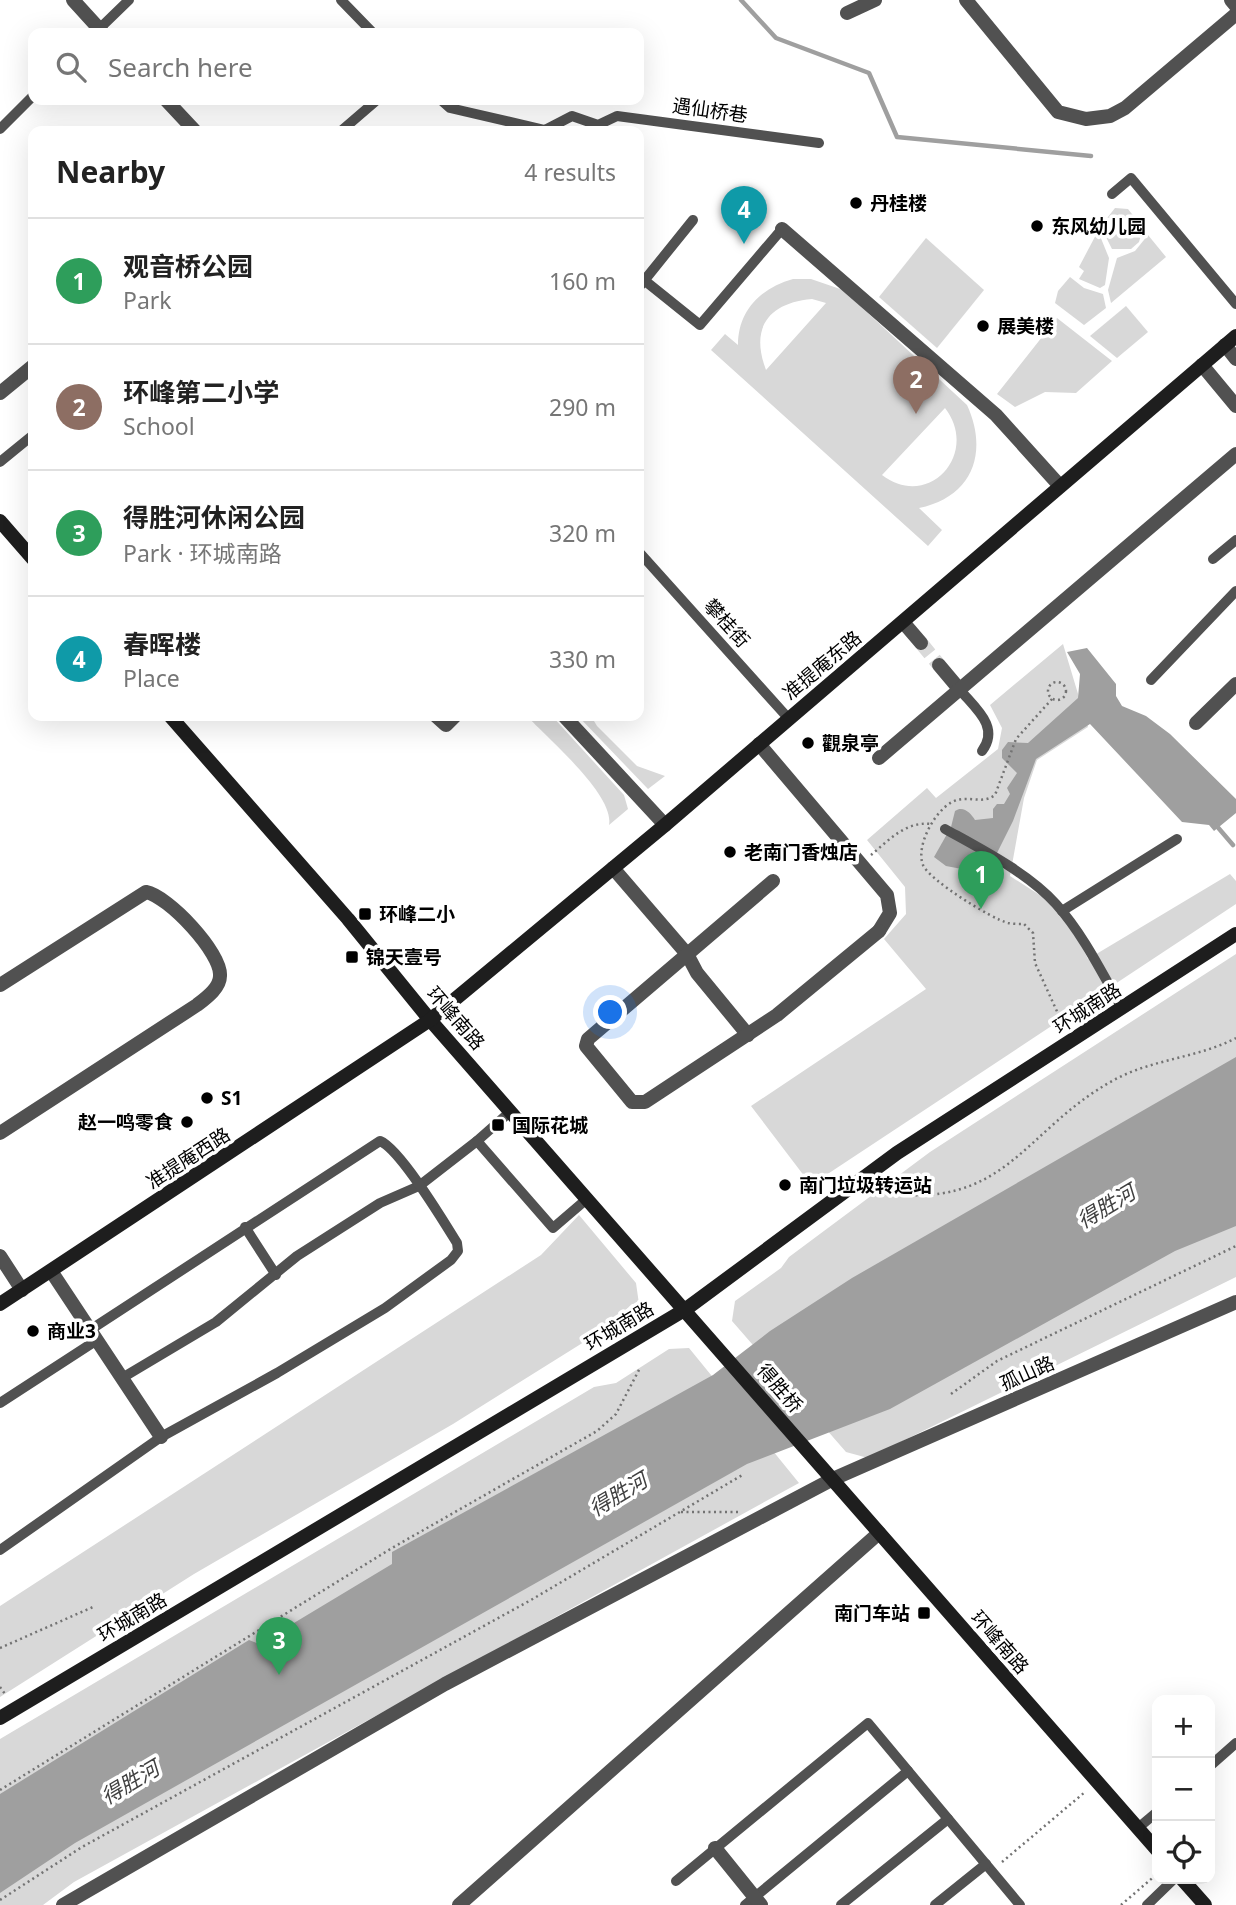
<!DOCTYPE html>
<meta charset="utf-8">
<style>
:root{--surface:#fff;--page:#f6f6f6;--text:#222;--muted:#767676;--line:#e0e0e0;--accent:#2563eb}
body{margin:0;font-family:"Noto Sans","Noto Sans SC",sans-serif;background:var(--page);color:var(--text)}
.controls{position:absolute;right:21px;bottom:21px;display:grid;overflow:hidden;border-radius:14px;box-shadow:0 7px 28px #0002}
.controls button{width:63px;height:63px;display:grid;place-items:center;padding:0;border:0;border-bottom:2px solid var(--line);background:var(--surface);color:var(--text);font:35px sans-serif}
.you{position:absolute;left:611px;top:1013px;width:24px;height:24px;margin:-18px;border:5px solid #fff;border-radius:50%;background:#1a73e8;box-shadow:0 0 0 10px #1a73e833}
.badge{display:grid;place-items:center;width:46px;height:46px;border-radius:50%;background:var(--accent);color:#fff;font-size:23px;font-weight:700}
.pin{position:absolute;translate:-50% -58px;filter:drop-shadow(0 2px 4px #0008)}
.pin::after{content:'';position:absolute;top:37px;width:24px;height:21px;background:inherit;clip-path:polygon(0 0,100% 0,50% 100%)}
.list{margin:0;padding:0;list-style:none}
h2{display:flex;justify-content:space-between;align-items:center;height:91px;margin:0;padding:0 28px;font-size:30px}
h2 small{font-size:23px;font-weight:400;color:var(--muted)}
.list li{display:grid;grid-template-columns:46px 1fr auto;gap:21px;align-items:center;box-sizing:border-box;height:126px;padding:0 28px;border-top:2px solid var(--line)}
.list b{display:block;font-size:26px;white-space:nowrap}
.list p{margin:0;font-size:23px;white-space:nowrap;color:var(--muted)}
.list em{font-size:23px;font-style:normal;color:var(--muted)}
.icon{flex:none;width:38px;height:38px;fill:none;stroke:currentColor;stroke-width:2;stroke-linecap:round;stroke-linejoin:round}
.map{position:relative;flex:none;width:1236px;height:1905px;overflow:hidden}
.search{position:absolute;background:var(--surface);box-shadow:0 7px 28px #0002;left:28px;top:28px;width:616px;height:77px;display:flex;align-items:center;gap:18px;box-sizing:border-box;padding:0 24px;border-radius:14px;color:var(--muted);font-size:26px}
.panel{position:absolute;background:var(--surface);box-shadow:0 7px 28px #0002;left:28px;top:126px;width:616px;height:595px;border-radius:14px}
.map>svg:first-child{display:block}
.green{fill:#d8d8d8;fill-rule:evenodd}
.water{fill:#9f9f9f}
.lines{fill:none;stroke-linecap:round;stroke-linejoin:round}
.stream{stroke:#9f9f9f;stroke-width:4.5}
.minor-tunnel{stroke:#d9d9d9;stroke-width:14;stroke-dasharray:14 7;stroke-linecap:butt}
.path{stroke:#737373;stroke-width:2.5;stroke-dasharray:2 3.5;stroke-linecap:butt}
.service{stroke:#515151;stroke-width:10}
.pedestrian{stroke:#515151;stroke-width:14}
.minor{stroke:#515151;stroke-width:14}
.tertiary{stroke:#515151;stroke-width:14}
.secondary{stroke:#1e1e1e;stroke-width:14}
.poi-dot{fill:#000;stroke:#fff;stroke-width:2.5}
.labels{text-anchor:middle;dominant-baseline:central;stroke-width:7;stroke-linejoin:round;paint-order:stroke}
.street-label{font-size:19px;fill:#000;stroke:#fff}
.poi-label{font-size:19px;font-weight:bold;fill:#000;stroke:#fff;text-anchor:start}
.water-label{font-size:21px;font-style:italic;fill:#404040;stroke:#fff}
</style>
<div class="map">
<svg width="1236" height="1905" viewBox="0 0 1236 1905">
<rect width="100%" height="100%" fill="#fff"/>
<g class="green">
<polygon points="1115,208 1128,209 1143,228 1139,242 1131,249 1112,249 1105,235 1109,228 1104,222"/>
<polygon points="1098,231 1109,258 1105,285 1100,288 1079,279 1084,271 1079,267"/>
<polygon points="1148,235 1166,257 1111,303 1108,290 1117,258 1135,251"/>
<polygon points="926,238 984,290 937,348 879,297"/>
<polygon points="1070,277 1084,288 1103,294 1106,308 1084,325 1055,303 1058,291"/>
<path d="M 793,279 L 811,279 L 843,290 L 967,405 C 989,453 972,497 919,508 L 942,530 L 928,546 L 711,350 L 725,334 L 738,345 C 738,310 761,288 793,279 ZM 812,299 L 826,303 L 766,370 C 750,328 768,303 812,299 ZM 945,408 C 980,453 929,511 882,475 Z"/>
<polygon points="1126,306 1148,332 1117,358 1090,336"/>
<polygon points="1057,318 1112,361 1076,393 1045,392 1015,407 997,394"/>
<polygon points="1063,644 1088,727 1037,760 1024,798 1010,876 1052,903 1078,939 1088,959 1230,874 1236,881 1236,904 811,1185 751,1106 926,989 884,939 906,914 905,887 867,840 927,788 936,798 998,749 1002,728 990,705"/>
<path d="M 527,716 L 552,716 L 624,795 L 628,809 L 609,825 C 615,795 547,738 527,716 Z"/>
<polygon points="578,716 591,716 597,726 637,766 665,776 648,789"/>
<polygon points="1236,954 1236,1277 868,1458 846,1452 732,1321 735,1301 781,1268 789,1257 930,1152"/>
<polygon points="579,1215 636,1283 639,1304 632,1304 608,1327 453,1424 194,1574 0,1697 0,1606 541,1255"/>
<polygon points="689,1348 799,1483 74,1882 43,1905 0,1905 0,1739 594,1387 616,1383 669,1349"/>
</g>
<g class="water">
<path d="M 1087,648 L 1116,684 L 1116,696 L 1122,706 L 1146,716 L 1170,734 L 1236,799 L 1236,813 L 1214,831 L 1209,825 L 1182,822 L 1090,724 L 1036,759 L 1013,821 L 992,863 L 996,877 L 989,887 L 967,870 L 946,866 L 934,857 L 951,827 L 955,811 C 963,805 971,813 975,820 L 993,818 L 993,809 L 997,804 L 1004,804 L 1010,794 L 1007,788 L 1017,773 L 1002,758 L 1002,750 L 1008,742 L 1028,743 L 1078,698 L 1080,674 L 1067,652 Z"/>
<polygon points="1236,1057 1236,1226 1175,1251 890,1409 747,1464 75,1843 0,1893 0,1794 249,1640 259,1644 392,1564 392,1552 713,1375 770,1331 852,1278"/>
</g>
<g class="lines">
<g class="stream">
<polyline points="741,0 776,38 869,73 897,137 1091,156"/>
<polyline points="1215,824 1233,845"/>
</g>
<polyline class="minor-tunnel" points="921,643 939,665"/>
<g class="path">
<circle cx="1057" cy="691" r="9"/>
<path d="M 1052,699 L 1016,739 L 995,795 C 979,807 964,790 945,807 C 932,818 916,847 923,865 C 929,880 992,919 1008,923 C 1013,924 1019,924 1024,924 L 1033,933 L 1035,963 L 1065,1029"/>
<path d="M 871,855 C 889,840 906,821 931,824"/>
<path d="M 877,1192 C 1007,1213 1022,1130 1114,1080 C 1152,1059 1198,1058 1236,1038"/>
<polyline points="951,1394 997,1361 1236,1246"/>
<polyline points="681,1512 738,1512"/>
<polyline points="0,1648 93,1607"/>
<polyline points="0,1687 5,1694"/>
<polyline points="0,1790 392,1548 597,1431 616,1414 640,1368"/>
<polyline points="1002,1862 1085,1792"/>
<polyline points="0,1900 82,1847 531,1600 744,1474"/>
<polyline points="1121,1905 1157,1874"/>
</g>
<g class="service">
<polyline points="341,0 373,33"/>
<polyline points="97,31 129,0"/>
<polyline points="441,100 450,108 545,130 572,116 598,125 617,116 819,143"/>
<polyline points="0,129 33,96"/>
<polyline points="341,131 377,100"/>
<polyline points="1112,194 1131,178 1236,304"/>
<polyline points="644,280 700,325 782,229"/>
<polyline points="639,287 693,220"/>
<polyline points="0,462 33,435"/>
<polyline points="639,552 789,719"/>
<polyline points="1213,559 1236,540"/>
<polyline points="1151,680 1236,591"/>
<path d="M 960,690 C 976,709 1000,727 982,751"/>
<path d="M 945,829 C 981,849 1028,873 1056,904 C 1083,934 1102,973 1122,1008"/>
<polyline points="1062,911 1177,839"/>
<polyline points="511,1111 477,1141 553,1228 588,1198"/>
<polyline points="245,1227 276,1275"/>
<polyline points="122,1378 216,1322 297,1256 380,1203 419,1186 477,1141"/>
<polyline points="0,1403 97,1340"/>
<path d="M 0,1550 L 161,1437 L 277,1373 L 385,1308 L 451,1260 L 458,1251 L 457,1243 C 444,1222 400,1149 380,1141 L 90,1330"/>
<polyline points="1210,1766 1236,1743"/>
<polyline points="1138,1828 1157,1812"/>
<polyline points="676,1881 868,1723 1020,1905"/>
<polyline points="745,1905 908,1771"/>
<polyline points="841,1905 948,1819"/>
<polyline points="935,1905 986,1864"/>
<polyline points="1147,1905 1174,1879"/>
</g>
<g class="pedestrian">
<polyline points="0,393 33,366"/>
<polyline points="759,744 887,895 890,913 879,931"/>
</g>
<g class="minor">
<polyline points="73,0 103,33"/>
<polyline points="966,0 1058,112 1086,119 1110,116 1125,108 1236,14"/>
<polyline points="1231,0 1236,6"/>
<polyline points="847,13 875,0"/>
<polyline points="166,100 195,131"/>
<polyline points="782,229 996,415 1060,486"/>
<polyline points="1225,345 1236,359"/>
<polyline points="1202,365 1236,406"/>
<polyline points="903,622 921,643"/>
<polyline points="939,665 960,690"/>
<polyline points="436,716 446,725 455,716"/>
<polyline points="564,716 665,825"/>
<polyline points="1196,723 1236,684"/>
<polyline points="879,758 1236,454"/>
<polyline points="613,868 687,954 697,973 748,1035"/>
<polyline points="773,881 588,1039 586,1046 632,1102 645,1102 777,1015 879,931"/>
<path d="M 0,985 L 146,892 C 168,896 222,953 220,976 C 220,988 206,998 197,1005 L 0,1133"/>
<polyline points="0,1256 22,1290"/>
<polyline points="51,1271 161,1437"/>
<polyline points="715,1848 761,1905"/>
<polyline points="63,1905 445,1684 833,1479"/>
<polyline points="459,1905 879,1533"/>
</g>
<polyline class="tertiary" points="833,1479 1236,1302"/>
<g class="secondary">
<polyline points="0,521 33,559"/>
<polyline points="170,716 348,919 430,1020 1157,1850"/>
<polyline points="0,1304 430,1020 665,825 1236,336"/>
<polyline points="0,1718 686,1309 897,1153 1236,934"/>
<polyline points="1182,1879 1205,1905"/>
</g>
</g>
<g class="poi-dot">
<circle cx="856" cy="203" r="7"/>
<circle cx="1037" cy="226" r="7"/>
<circle cx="983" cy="326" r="7"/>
<circle cx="808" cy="743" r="7"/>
<circle cx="730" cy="852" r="7"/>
<rect x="358" y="907" width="14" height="14" rx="3.5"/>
<rect x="345" y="950" width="14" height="14" rx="3.5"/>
<circle cx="207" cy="1098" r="7"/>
<circle cx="187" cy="1122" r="7"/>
<rect x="491" y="1118" width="14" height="14" rx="3.5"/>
<circle cx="785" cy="1185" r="7"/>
<circle cx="33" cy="1331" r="7"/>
<rect x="917" y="1606" width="14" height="14" rx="3.5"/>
</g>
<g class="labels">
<g class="street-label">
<text transform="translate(710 110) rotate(8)">遇仙桥巷</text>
<text transform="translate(727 623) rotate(48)">攀桂街</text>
<text transform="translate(822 665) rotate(-40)">准提庵东路</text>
<text transform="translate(1087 1008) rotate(-33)">环城南路</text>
<text transform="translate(456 1018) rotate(49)">环峰南路</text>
<text transform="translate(188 1158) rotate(-33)">准提庵西路</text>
<text transform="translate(619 1326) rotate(-31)">环城南路</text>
<text transform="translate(1027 1373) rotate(-24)">孤山路</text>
<text transform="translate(780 1388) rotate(49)">得胜桥</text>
<text transform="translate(132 1617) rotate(-31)">环城南路</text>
<text transform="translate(1000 1642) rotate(49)">环峰南路</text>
</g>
<g class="poi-label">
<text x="870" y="203">丹桂楼</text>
<text x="1051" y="226">东风幼儿园</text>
<text x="997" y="326">展美楼</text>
<text x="822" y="743">觀泉亭</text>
<text x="744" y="852">老南门香烛店</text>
<text x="379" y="914">环峰二小</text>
<text x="366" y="957">锦天壹号</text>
<text x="221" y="1098">S1</text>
<text x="173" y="1122" text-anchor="end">赵一鸣零食</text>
<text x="512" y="1125">国际花城</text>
<text x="799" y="1185">南门垃圾转运站</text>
<text x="47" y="1331">商业3</text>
<text x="910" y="1613" text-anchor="end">南门车站</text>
</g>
<g class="water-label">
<text transform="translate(1106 1206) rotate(-31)">得胜河</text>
<text transform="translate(618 1494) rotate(-31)">得胜河</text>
<text transform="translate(130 1782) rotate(-31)">得胜河</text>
</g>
</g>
</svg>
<div class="controls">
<button>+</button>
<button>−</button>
<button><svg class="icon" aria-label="locate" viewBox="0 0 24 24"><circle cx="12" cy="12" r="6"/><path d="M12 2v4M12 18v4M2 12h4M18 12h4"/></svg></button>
</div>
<div class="you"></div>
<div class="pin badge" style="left:981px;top:909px;background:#2e9e5b">1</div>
<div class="pin badge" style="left:916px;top:414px;background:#8d6e63">2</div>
<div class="pin badge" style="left:279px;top:1675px;background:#2e9e5b">3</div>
<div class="pin badge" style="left:744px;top:244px;background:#0f9aa8">4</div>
<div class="search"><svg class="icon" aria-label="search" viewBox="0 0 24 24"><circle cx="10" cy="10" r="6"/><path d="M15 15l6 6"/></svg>Search here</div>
<section class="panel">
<h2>Nearby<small>4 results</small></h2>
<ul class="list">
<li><span class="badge" style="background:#2e9e5b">1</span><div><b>观音桥公园</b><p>Park</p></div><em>160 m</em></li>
<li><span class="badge" style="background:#8d6e63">2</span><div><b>环峰第二小学</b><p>School</p></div><em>290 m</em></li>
<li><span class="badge" style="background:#2e9e5b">3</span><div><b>得胜河休闲公园</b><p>Park · 环城南路</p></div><em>320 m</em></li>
<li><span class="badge" style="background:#0f9aa8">4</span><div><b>春晖楼</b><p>Place</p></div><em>330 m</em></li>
</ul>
</section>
</div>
